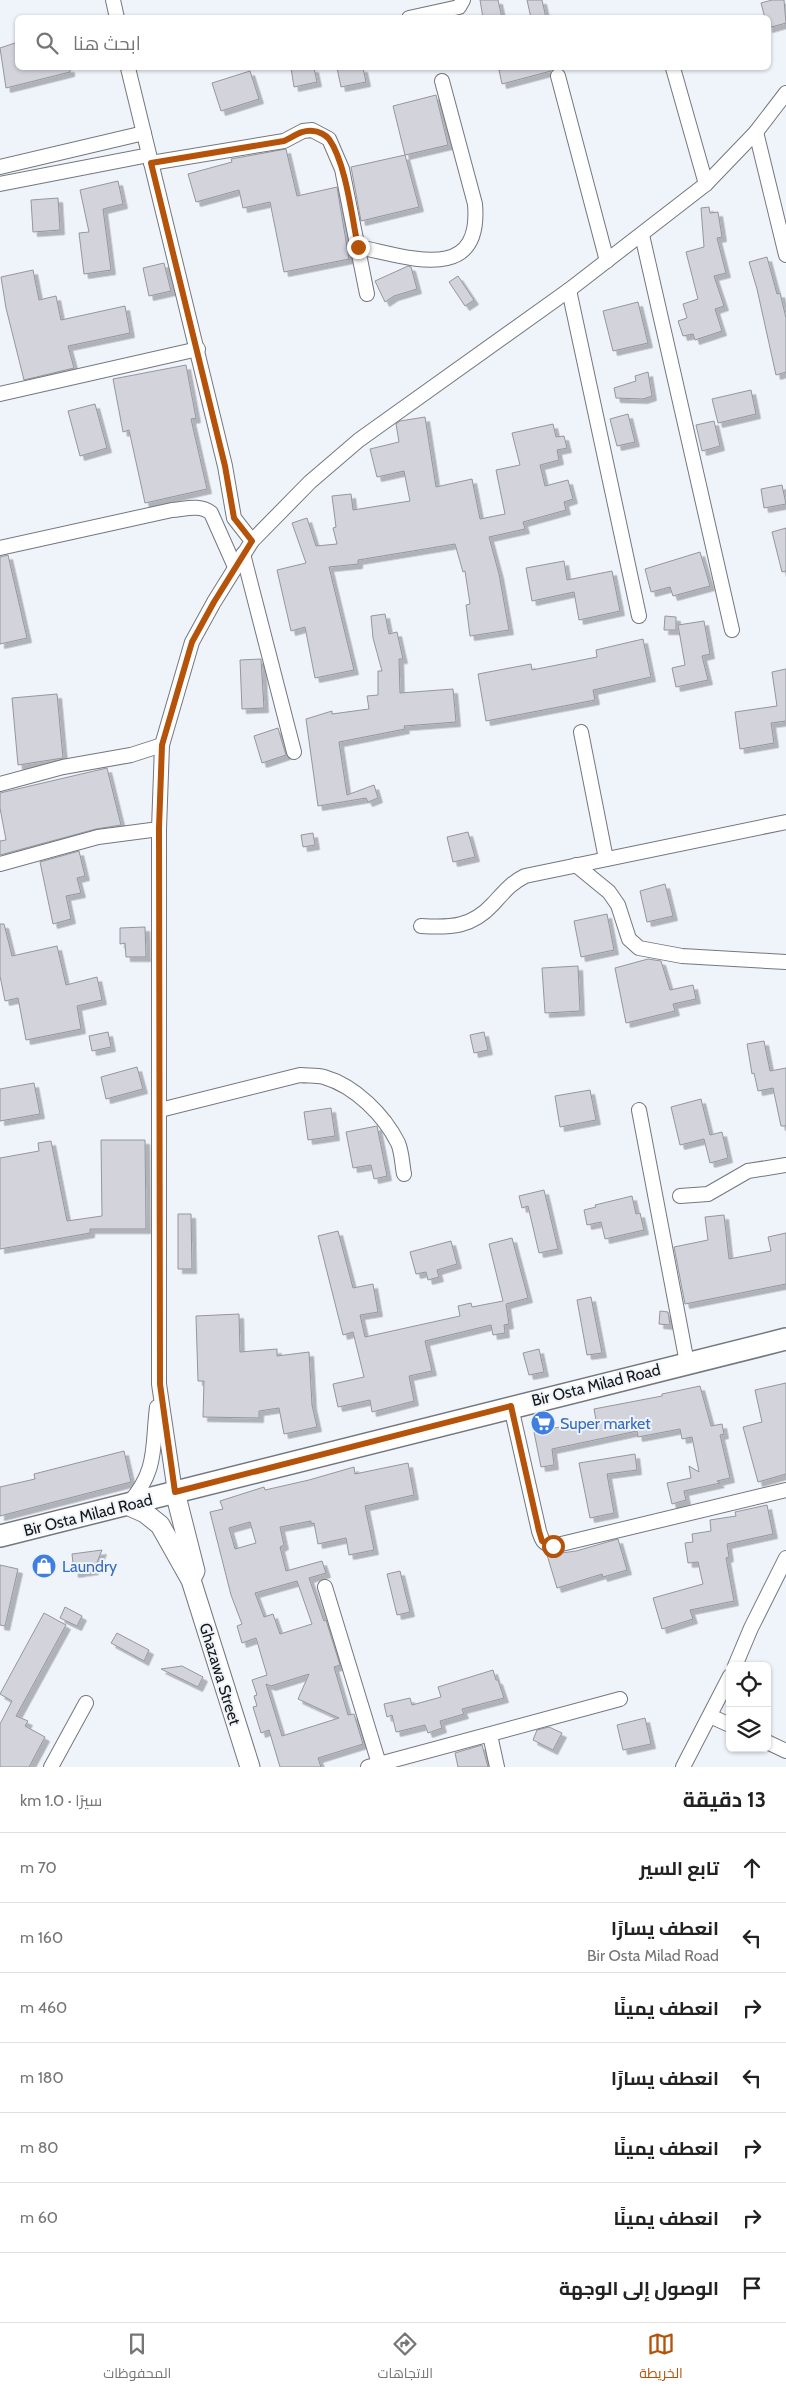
<!DOCTYPE html>
<html lang="ar">
<meta charset="utf-8">
<style>
:root{--surface:#fff;--page:#f2f2f2;--text:#222;--muted:#767676;--line:#e0e0e0;--accent:#b45309}
body{margin:0;font-family:Cabin,Cairo,sans-serif;background:var(--page);color:var(--text);direction:rtl}
.controls{position:absolute;right:15px;bottom:15px;display:grid;overflow:hidden;border-radius:8px;box-shadow:0 1px 4px #0004}
.controls button{width:45px;height:45px;display:grid;place-items:center;padding:0;border:0;border-bottom:1px solid var(--line);background:var(--surface);color:var(--text);font:25px sans-serif}
.stop{position:absolute;width:15px;height:15px;margin:-11px;border:4px solid #b45309;border-radius:50%;background:#fff}
.stop.end{background:#b45309;border-color:#fff;box-shadow:0 1px 5px #0008}
.list{margin:0;padding:0;list-style:none}
h2{display:flex;justify-content:space-between;align-items:center;height:65px;margin:0;padding:0 20px;font-size:21px}
h2 small{font-size:16px;font-weight:400;color:var(--muted)}
.list li{display:grid;grid-template-columns:32px 1fr auto;gap:15px;align-items:center;box-sizing:border-box;height:70px;padding:0 20px;border-top:1px solid var(--line)}
.list b{display:block;font-size:19px;white-space:nowrap}
.list p{margin:0;font-size:16px;white-space:nowrap;color:var(--muted)}
.list em{font-size:16px;font-style:normal;color:var(--muted)}
.icon{flex:none;width:28px;height:28px;fill:none;stroke:currentColor;stroke-width:2;stroke-linecap:round;stroke-linejoin:round}
.map{position:relative;flex:none;width:786px;height:1767px;overflow:hidden;direction:ltr}
.search{position:absolute;background:var(--surface);box-shadow:0 1px 4px #0004;left:15px;right:15px;top:15px;height:55px;display:flex;align-items:center;gap:12px;box-sizing:border-box;padding:0 18px;border-radius:8px;color:var(--muted);font-size:19px}
.sheet{height:555px;background:var(--surface)}
nav{display:flex;justify-content:space-around;align-items:center;box-sizing:border-box;height:70px;border-top:1px solid var(--line);background:var(--surface);font-size:14px;color:var(--muted)}
nav a{display:grid;justify-items:center;gap:2px}
nav .on{color:var(--accent)}
.map>svg:first-child{display:block}
.building{fill:#d2d3db;stroke:#95969e;fill-rule:evenodd;filter:url(#shadow)}
.lines{fill:none;stroke-linecap:round;stroke-linejoin:round}
.minor-casing{stroke:#74777e;stroke-width:16}
.secondary-casing{stroke:#74777e;stroke-width:21}
.primary-casing{stroke:#74777e;stroke-width:24}
.minor{stroke:#fff;stroke-width:14}
.secondary{stroke:#fff;stroke-width:19}
.primary{stroke:#fff;stroke-width:21}
.route{stroke:#b45309;stroke-width:6}
.labels{text-anchor:middle;dominant-baseline:central;stroke-width:4;stroke-linejoin:round;paint-order:stroke}
.street-label{font-size:16px;fill:#16181a;stroke:#eff3fa}
.shop-label{font-size:16px;fill:#366cbe;stroke:#eff3fa;text-anchor:start}
</style>
<div class="map">
<svg width="786" height="1767" viewBox="0 0 786 1767">
<defs>
<filter id="shadow"><feDropShadow dx="4.5" dy="4.5" stdDeviation="0" flood-color="#0004"/></filter>
</defs>
<rect width="100%" height="100%" fill="#eff3fa"/>
<g class="building">
<polygon points="480,0 498,0 502,18 483,18"/>
<polygon points="527,0 542,0 546,18 531,18"/>
<polygon points="772,0 784,0 786,23 768,28 768,18 765,18 761,3"/>
<polygon points="18,42 18,68 70,68 70,72 6,88 0,48"/>
<polygon points="291,68 314,68 317,82 294,87"/>
<polygon points="337,68 363,68 366,82 341,87"/>
<polygon points="511,68 551,68 551,71 502,84 499,70"/>
<polygon points="250,71 259,99 221,111 212,83"/>
<polygon points="436,95 448,145 405,155 393,106"/>
<polygon points="286,149 297,196 337,187 349,259 284,272 270,202 243,208 239,190 196,202 188,174 232,162 231,159"/>
<polygon points="405,155 419,207 361,221 351,167"/>
<polygon points="118,181 123,204 103,209 111,270 84,274 79,233 89,232 80,190"/>
<polygon points="58,198 60,230 33,232 31,200"/>
<polygon points="709,207 710,213 718,212 722,237 717,238 726,273 714,276 724,306 715,309 722,331 695,340 693,334 683,336 678,321 687,318 683,304 698,299 686,252 704,247 701,208"/>
<polygon points="767,257 777,294 780,293 786,318 786,372 776,375 757,289 749,262"/>
<polygon points="164,263 171,291 149,296 143,268"/>
<polygon points="408,266 411,267 417,289 394,296 385,302 375,281"/>
<polygon points="33,270 39,300 56,296 61,320 125,306 130,333 68,346 74,368 24,380 6,308 1,277"/>
<polygon points="458,276 474,300 465,306 449,282"/>
<polygon points="638,302 648,343 613,351 603,311"/>
<polygon points="186,365 196,418 191,419 207,489 145,503 129,430 123,432 113,379"/>
<polygon points="648,372 652,396 643,399 616,398 614,388 636,381 635,376"/>
<polygon points="751,390 756,414 718,423 712,399"/>
<polygon points="95,404 107,448 80,456 68,411"/>
<polygon points="628,414 635,442 617,446 610,419"/>
<polygon points="425,417 436,487 472,479 480,519 505,514 496,470 520,465 512,433 553,424 556,437 564,436 567,448 557,450 559,460 540,465 545,486 568,480 573,499 564,502 566,510 523,522 525,529 489,537 499,574 509,630 470,636 466,605 470,604 465,571 463,572 455,544 358,560 358,564 329,567 354,670 315,678 305,627 291,631 277,570 306,563 292,523 307,518 316,546 337,544 333,528 336,527 332,496 351,494 353,510 410,501 404,471 377,477 370,449 399,442 396,424 400,421"/>
<polygon points="714,421 720,446 702,451 696,425"/>
<polygon points="782,485 786,504 764,508 761,489"/>
<polygon points="786,528 786,571 782,572 772,532"/>
<polygon points="700,552 710,586 673,596 670,587 651,592 645,569"/>
<polygon points="8,555 27,638 0,644 0,557"/>
<polygon points="564,561 567,580 612,571 620,611 579,620 574,592 532,601 526,568"/>
<polygon points="385,614 389,634 397,632 403,659 399,659 400,693 453,689 456,722 404,726 405,729 339,742 347,795 374,785 378,798 368,802 366,798 318,806 306,719 332,711 332,714 369,709 367,696 378,695 378,671 382,671 373,638 371,616"/>
<polygon points="665,616 676,617 676,630 664,630"/>
<polygon points="704,621 710,654 702,656 708,680 676,687 672,668 685,665 678,625"/>
<polygon points="643,639 651,677 593,690 595,700 486,721 478,674 531,664 532,670 597,657 596,650"/>
<polygon points="261,659 264,708 242,709 240,660"/>
<polygon points="786,669 786,721 771,723 774,743 740,749 735,712 777,706 772,672"/>
<polygon points="57,694 63,758 18,765 12,698"/>
<polygon points="278,728 286,755 262,763 254,736"/>
<polygon points="107,768 121,825 96,829 0,855 0,841 6,840 0,808 0,793"/>
<polygon points="468,832 475,857 453,862 447,837"/>
<polygon points="313,833 315,845 303,847 301,835"/>
<polygon points="79,851 85,876 77,878 81,893 66,896 71,919 53,924 40,862"/>
<polygon points="665,884 673,916 647,922 640,891"/>
<polygon points="607,914 614,950 581,957 574,921"/>
<polygon points="0,924 4,924 12,956 57,946 66,985 97,977 102,1000 77,1006 81,1029 26,1040 18,998 5,1001 0,976"/>
<polygon points="145,927 146,957 126,957 125,943 120,944 120,928"/>
<polygon points="648,959 661,961 670,990 693,985 696,999 673,1004 675,1011 626,1023 615,968"/>
<polygon points="578,966 580,1011 545,1013 542,968"/>
<polygon points="108,1032 111,1047 92,1051 89,1036"/>
<polygon points="484,1032 488,1050 474,1053 470,1035"/>
<polygon points="764,1041 770,1071 786,1068 786,1126 781,1126 773,1088 758,1091 754,1073 752,1074 747,1044"/>
<polygon points="137,1067 143,1089 106,1099 101,1077"/>
<polygon points="34,1083 40,1114 0,1121 0,1089"/>
<polygon points="590,1090 596,1120 560,1127 555,1096"/>
<polygon points="701,1099 710,1135 722,1132 728,1158 710,1163 704,1139 680,1145 671,1107"/>
<polygon points="331,1108 335,1136 308,1140 304,1112"/>
<polygon points="377,1126 387,1176 374,1179 371,1165 353,1168 346,1132"/>
<polygon points="101,1140 145,1140 146,1229 90,1229 90,1233 0,1249 0,1158 39,1151 38,1143 51,1141 67,1221 102,1216"/>
<polygon points="544,1190 558,1249 539,1253 528,1206 522,1208 519,1196"/>
<polygon points="632,1196 636,1214 640,1213 644,1230 605,1239 601,1222 587,1225 584,1210 596,1207 595,1205"/>
<polygon points="178,1214 191,1214 192,1269 178,1269"/>
<polygon points="724,1215 729,1259 771,1251 768,1237 786,1233 786,1284 685,1304 674,1247 708,1240 705,1217"/>
<polygon points="338,1231 353,1288 373,1284 378,1312 360,1315 365,1337 460,1316 458,1306 471,1303 472,1307 503,1301 489,1244 512,1238 528,1298 506,1304 509,1324 504,1325 505,1333 493,1335 491,1325 425,1341 432,1371 409,1376 414,1401 372,1412 370,1400 338,1407 333,1384 364,1377 353,1332 343,1335 318,1236"/>
<polygon points="451,1241 457,1264 437,1270 439,1277 428,1280 426,1272 416,1274 410,1252"/>
<polygon points="591,1297 602,1353 587,1355 577,1300"/>
<polygon points="660,1311 668,1312 670,1325 659,1324"/>
<polygon points="239,1314 240,1352 277,1349 277,1356 309,1352 312,1405 317,1427 284,1434 279,1408 259,1411 259,1418 203,1417 204,1381 198,1381 196,1316"/>
<polygon points="539,1349 544,1372 529,1375 523,1353"/>
<polygon points="786,1383 786,1474 758,1482 743,1427 762,1422 755,1390"/>
<polygon points="700,1386 711,1426 722,1424 724,1434 720,1435 730,1478 717,1481 720,1483 684,1491 686,1500 672,1504 667,1483 691,1478 689,1466 699,1472 692,1437 682,1439 680,1429 638,1437 637,1431 552,1449 554,1465 541,1467 534,1432 596,1420 594,1409 662,1396 662,1394"/>
<polygon points="124,1451 131,1482 0,1516 0,1487 35,1479 34,1474"/>
<polygon points="635,1454 637,1470 607,1474 614,1513 590,1518 579,1463"/>
<path d="M 408,1463 L 414,1495 L 365,1506 L 374,1550 L 349,1555 L 346,1538 L 318,1544 L 314,1523 L 311,1524 L 311,1521 L 280,1527 L 284,1545 L 280,1547 L 286,1571 L 322,1561 L 326,1573 L 309,1578 L 324,1621 L 326,1620 L 340,1665 L 334,1667 L 348,1715 L 354,1714 L 363,1744 L 318,1758 L 321,1767 L 280,1767 L 269,1730 L 261,1733 L 253,1707 L 257,1706 L 254,1696 L 257,1695 L 252,1680 L 267,1675 L 256,1638 L 242,1643 L 237,1626 L 242,1624 L 231,1595 L 210,1512 L 223,1509 L 220,1501 L 264,1487 L 265,1490 L 309,1480 L 354,1467 L 355,1474 ZM 250,1522 L 256,1543 L 235,1549 L 229,1528 ZM 297,1581 L 312,1624 L 280,1634 L 273,1614 L 264,1617 L 255,1593 ZM 309,1674 L 298,1699 L 339,1718 L 282,1736 L 266,1684 L 271,1686 Z"/>
<polygon points="767,1505 773,1534 727,1544 729,1557 726,1558 734,1601 690,1610 693,1619 662,1629 653,1598 703,1584 698,1562 688,1563 685,1543 693,1542 692,1534 711,1531 710,1520 736,1516 735,1512"/>
<polygon points="618,1539 627,1570 603,1577 602,1574 557,1588 547,1555 576,1551"/>
<polygon points="102,1550 94,1570 74,1573 72,1554"/>
<polygon points="0,1565 18,1569 5,1626 0,1625"/>
<polygon points="400,1571 410,1612 397,1615 387,1574"/>
<polygon points="65,1607 82,1616 77,1626 60,1618"/>
<polygon points="44,1613 66,1625 16,1716 28,1721 25,1726 45,1737 29,1767 0,1767 0,1724 12,1701 0,1694"/>
<polygon points="117,1633 149,1650 144,1661 111,1643"/>
<polygon points="182,1666 203,1677 198,1687 161,1669"/>
<polygon points="493,1670 496,1680 498,1680 504,1698 462,1709 464,1714 440,1721 442,1728 428,1733 425,1725 396,1732 392,1715 387,1717 384,1704 410,1698 412,1705 441,1697 438,1687"/>
<polygon points="645,1718 651,1744 623,1750 617,1725"/>
<polygon points="549,1727 562,1733 553,1750 533,1740 537,1730"/>
<polygon points="482,1745 488,1767 458,1767 455,1753"/>
</g>
<g class="lines">
<defs>
<g id="minor">
<polyline points="113,0 117,18"/>
<polyline points="409,18 459,7 463,0"/>
<polyline points="128,68 225,466 234,518 252,541"/>
<polyline points="673,68 706,184"/>
<polyline points="558,76 607,261"/>
<polyline points="756,132 786,255"/>
<polyline points="151,163 284,141 303,131 312,130 329,139 342,169 367,294"/>
<polyline points="0,167 144,133"/>
<polyline points="0,184 149,155"/>
<polyline points="642,235 732,630"/>
<path d="M 358,247 C 406,256 482,286 475,204 L 442,81"/>
<polyline points="569,290 639,616"/>
<polyline points="0,394 198,349"/>
<path d="M 0,548 L 172,510 C 185,509 200,504 211,513 L 235,567"/>
<polyline points="243,554 294,752"/>
<polyline points="581,732 606,859"/>
<polyline points="0,784 63,767 131,755 162,745"/>
<polyline points="0,864 98,837 159,829"/>
<polyline points="576,865 609,892 618,905 629,939 639,948 682,956 786,962"/>
<path d="M 421,926 C 451,928 472,927 493,904 C 504,892 511,883 525,876 L 786,822"/>
<path d="M 160,1110 L 300,1075 C 308,1076 316,1075 324,1077 C 355,1086 384,1115 398,1143 C 402,1152 402,1164 404,1174"/>
<polyline points="639,1110 687,1363"/>
<polyline points="680,1196 708,1194 748,1171 786,1165"/>
<path d="M 511,1407 L 539,1531 C 542,1540 543,1544 553,1546 L 786,1490"/>
<polyline points="175,1492 159,1384 159,829 162,745 192,642 214,602 252,541 310,482 359,440 569,290 706,184 756,132 786,93"/>
<path d="M 129,1503 C 158,1470 152,1447 157,1407"/>
<polyline points="325,1587 380,1767"/>
<polyline points="735,1666 751,1628 786,1558"/>
<polyline points="710,1716 730,1725"/>
<polyline points="490,1735 497,1767"/>
<polyline points="767,1742 786,1751"/>
<polyline points="51,1767 86,1703"/>
<polyline points="368,1767 620,1699"/>
<polyline points="683,1767 730,1676"/>
</g>
<g id="secondary">
<polyline points="175,1492 195,1571 193,1575"/>
<polyline points="127,1505 145,1513 160,1525 191,1580 250,1767"/>
</g>
<polyline id="primary" points="0,1536 786,1339"/>
</defs>
<use href="#minor" class="minor-casing"/>
<use href="#secondary" class="secondary-casing"/>
<use href="#primary" class="primary-casing"/>
<use href="#minor" class="minor"/>
<use href="#secondary" class="secondary"/>
<use href="#primary" class="primary"/>
</g>
<g class="lines">
<path class="route" d="M 358,247 C 352,218 346,163 329,139 C 326,135 318,131 313,131 C 303,129 293,137 284,141 L 151,163 L 225,466 L 234,518 L 252,541 L 214,602 L 192,642 L 162,745 L 159,828 L 160,1384 L 175,1492 L 511,1406 L 539,1531 L 542,1541 L 553,1546"/>
</g>
<defs>
<symbol id="supermarket-disc" viewBox="-11 -11 22 22"><circle r="9.5" fill="#3f7fe0" stroke="#eff3fa"/><path d="M-6-5.5h2.5l.6 2H6L4.5 2H-2.5L-4.4-4H-6ZM-1.5 3.2a1.3 1.3 0 1 0 .1 0ZM3 3.2a1.3 1.3 0 1 0 .1 0Z" fill="#fff"/></symbol>
<symbol id="shop-disc" viewBox="-11 -11 22 22"><circle r="9.5" fill="#3f7fe0" stroke="#eff3fa"/><path d="M-5-2.5h2.3a2.7 3.5 0 0 1 5.4 0H5L5.5 6h-11ZM-1.5-2.5h3a1.5 2.3 0 0 0-3 0Z" fill="#fff"/></symbol>
</defs>
<g fill-rule="evenodd">
<use href="#supermarket-disc" x="529" y="1409" width="28" height="28"/>
<use href="#shop-disc" x="30" y="1552" width="28" height="28"/>
</g>
<g class="labels">
<g class="street-label">
<text transform="translate(596 1385) rotate(-14)">Bir Osta Milad Road</text>
<text transform="translate(88 1515) rotate(-14)">Bir Osta Milad Road</text>
<text transform="translate(220 1674) rotate(73)">Ghazawa Street</text>
</g>
<g class="shop-label">
<text x="560" y="1423">Super market</text>
<text x="62" y="1566">Laundry</text>
</g>
</g>
</svg>
<div class="controls">
<button><svg class="icon" aria-label="locate" viewBox="0 0 24 24"><circle cx="12" cy="12" r="6"/><path d="M12 2v4M12 18v4M2 12h4M18 12h4"/></svg></button>
<button><svg class="icon" aria-label="layers" viewBox="0 0 24 24"><path d="M12 4l9 5-9 5-9-5zM3 14l9 5 9-5"/></svg></button>
</div>
<div class="stop" style="left:553px;top:1546px"></div>
<div class="stop end" style="left:358px;top:247px"></div>
<div class="search"><svg class="icon" aria-label="search" viewBox="0 0 24 24"><circle cx="10" cy="10" r="6"/><path d="M15 15l6 6"/></svg>ابحث هنا</div>
</div>
<section class="sheet">
<h2>13 دقيقة<small>سيرًا · 1.0 km</small></h2>
<ul class="list">
<li><svg class="icon" aria-label="ahead" viewBox="0 0 24 24"><path d="M12 20V5M6 11l6-6 6 6"/></svg><div><b>تابع السير</b></div><em>70 m</em></li>
<li><svg class="icon" aria-label="left" viewBox="0 0 24 24"><path d="M17 20v-9H6M10 6l-5 5 5 5"/></svg><div><b>انعطف يسارًا</b><p>Bir Osta Milad Road</p></div><em>160 m</em></li>
<li><svg class="icon" aria-label="right" viewBox="0 0 24 24"><path d="M7 20v-9h11M14 6l5 5-5 5"/></svg><div><b>انعطف يمينًا</b></div><em>460 m</em></li>
<li><svg class="icon" aria-label="left" viewBox="0 0 24 24"><path d="M17 20v-9H6M10 6l-5 5 5 5"/></svg><div><b>انعطف يسارًا</b></div><em>180 m</em></li>
<li><svg class="icon" aria-label="right" viewBox="0 0 24 24"><path d="M7 20v-9h11M14 6l5 5-5 5"/></svg><div><b>انعطف يمينًا</b></div><em>80 m</em></li>
<li><svg class="icon" aria-label="right" viewBox="0 0 24 24"><path d="M7 20v-9h11M14 6l5 5-5 5"/></svg><div><b>انعطف يمينًا</b></div><em>60 m</em></li>
<li><svg class="icon" aria-label="arrive" viewBox="0 0 24 24"><path d="M6 21V4h12l-3 4 3 4H6"/></svg><div><b>الوصول إلى الوجهة</b></div></li>
</ul>
</section>
<nav>
<a class="on"><svg class="icon" aria-label="map" viewBox="0 0 24 24"><path d="M3 6l6-2 6 2 6-2v14l-6 2-6-2-6 2zM9 4v14M15 6v14"/></svg>الخريطة</a>
<a><svg class="icon" aria-label="directions" viewBox="0 0 24 24"><path d="M12 3l9 9-9 9-9-9zM9 14v-3h6M13 9l2 2-2 2"/></svg>الاتجاهات</a>
<a><svg class="icon" aria-label="saved" viewBox="0 0 24 24"><path d="M7 4h10v16l-5-4-5 4z"/></svg>المحفوظات</a>
</nav>
